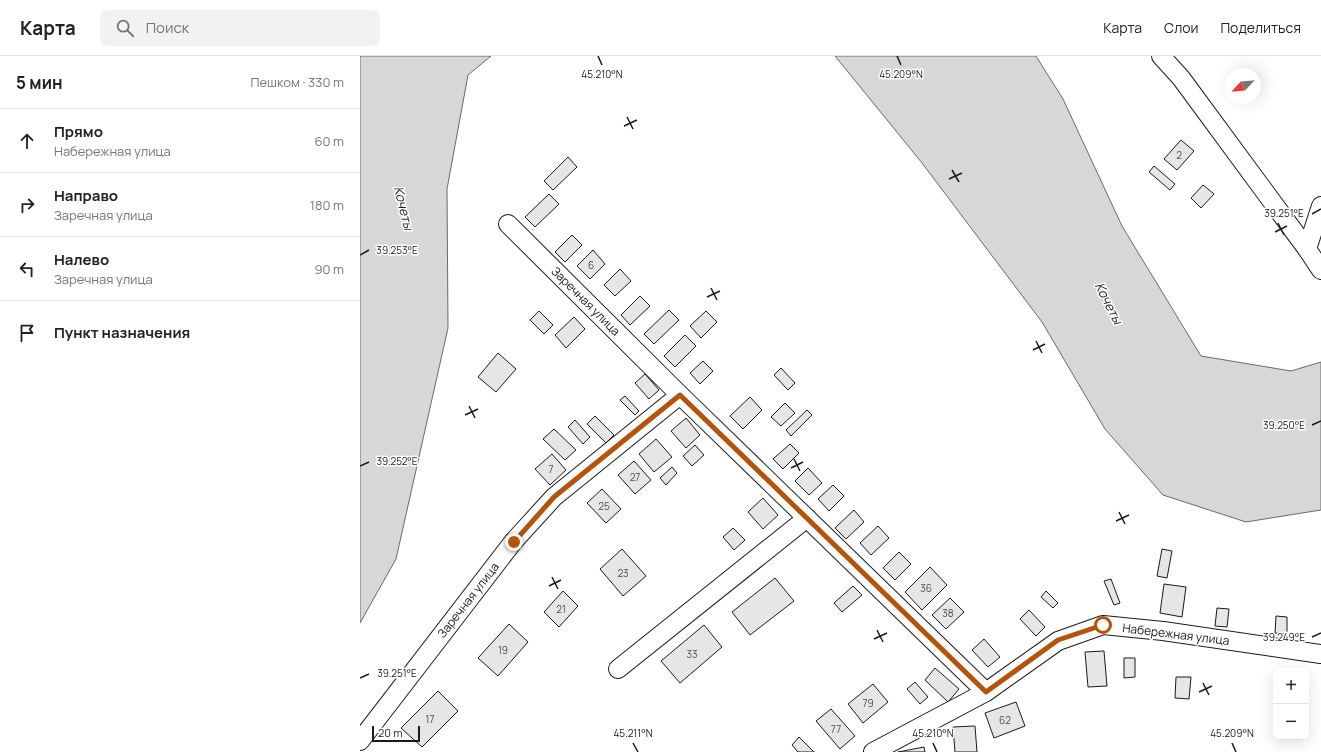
<!DOCTYPE html>
<html lang="ru">
<meta charset="utf-8">
<style>
:root{--surface:#fff;--page:#f2f2f2;--text:#222;--muted:#767676;--line:#e0e0e0}
body{margin:0;font-family:Manrope,sans-serif;background:var(--page);color:var(--text)}
.controls{position:absolute;right:12px;bottom:12px;display:grid;overflow:hidden;border-radius:8px;box-shadow:0 4px 16px #0002}
.controls button{width:36px;height:36px;display:grid;place-items:center;padding:0;border:0;border-bottom:1px solid var(--line);background:var(--surface);color:var(--text);font:20px sans-serif}
.compass{position:absolute;left:865px;top:12px;width:36px;height:36px;border-radius:50%;background:var(--surface);box-shadow:0 4px 16px #0002;rotate:244deg}
.scale{position:absolute;left:12px;bottom:10px;width:48px;box-sizing:border-box;padding-left:4px;border:2px solid #1a1a1a;border-top:0;font-size:11px;line-height:14px;white-space:nowrap;color:#1a1a1a;-webkit-text-stroke:3px #fff;paint-order:stroke}
.stop{position:absolute;width:12px;height:12px;margin:-9px;border:3px solid #b45309;border-radius:50%;background:#fff}
.stop.end{background:#b45309;border-color:#fff;box-shadow:0 1px 4px #0008}
.list{margin:0;padding:0;list-style:none}
h2{display:flex;justify-content:space-between;align-items:center;height:52px;margin:0;padding:0 16px;font-size:17px}
h2 small{font-size:13px;font-weight:400;color:var(--muted)}
.list li{display:grid;grid-template-columns:26px 1fr auto;gap:12px;align-items:center;box-sizing:border-box;height:64px;padding:0 16px;border-top:1px solid var(--line)}
.list b{display:block;font-size:15px;white-space:nowrap}
.list p{margin:0;font-size:13px;white-space:nowrap;color:var(--muted)}
.list em{font-size:13px;font-style:normal;color:var(--muted)}
.icon{flex:none;width:22px;height:22px;fill:none;stroke:currentColor;stroke-width:2;stroke-linecap:round;stroke-linejoin:round}
.map{position:relative;flex:none;width:961px;height:696px;overflow:hidden}
header{display:flex;align-items:center;gap:24px;box-sizing:border-box;height:56px;padding:0 20px;background:var(--surface);border-bottom:1px solid var(--line)}
header strong{font-size:19px}
nav{display:flex;gap:22px;margin-inline-start:auto;font-size:14px}
.search{width:280px;height:36px;background:var(--page);display:flex;align-items:center;gap:10px;box-sizing:border-box;padding:0 14px;border-radius:8px;color:var(--muted);font-size:15px}
main{display:flex}
aside{flex:1;background:var(--surface)}
.map>svg:first-child{display:block}
.water{fill:#d7d7d7;stroke:#6a6a6a}
.building{fill:#e6e6e6;stroke:#1a1a1a}
.lines{fill:none;stroke-linecap:round;stroke-linejoin:round}
.minor-casing{stroke:#1a1a1a;stroke-width:20}
.minor{stroke:#fff;stroke-width:18}
.route{stroke:#b45309;stroke-width:5}
.ticks{fill:none;stroke:#1a1a1a;stroke-width:1.5}
.labels{text-anchor:middle;dominant-baseline:central;stroke-width:3;stroke-linejoin:round;paint-order:stroke}
.number-label{font-size:10px;fill:#4d4d4d}
.street-label{font-size:12px;fill:#1a1a1a;stroke:#fff}
.water-label{font-size:13px;font-style:italic;fill:#1a1a1a;stroke:#fff}
.ticks-label{font-size:10px;text-anchor:middle;fill:#1a1a1a;stroke:#fff;stroke-width:3;stroke-linejoin:round;paint-order:stroke}
</style>
<header>
<strong>Карта</strong>
<div class="search"><svg class="icon" aria-label="search" viewBox="0 0 24 24"><circle cx="10" cy="10" r="6"/><path d="M15 15l6 6"/></svg>Поиск</div>
<nav><a>Карта</a><a>Слои</a><a>Поделиться</a></nav>
</header>
<main>
<aside>
<h2>5 мин<small>Пешком · 330 m</small></h2>
<ul class="list">
<li><svg class="icon" aria-label="ahead" viewBox="0 0 24 24"><path d="M12 20V5M6 11l6-6 6 6"/></svg><div><b>Прямо</b><p>Набережная улица</p></div><em>60 m</em></li>
<li><svg class="icon" aria-label="right" viewBox="0 0 24 24"><path d="M7 20v-9h11M14 6l5 5-5 5"/></svg><div><b>Направо</b><p>Заречная улица</p></div><em>180 m</em></li>
<li><svg class="icon" aria-label="left" viewBox="0 0 24 24"><path d="M17 20v-9H6M10 6l-5 5 5 5"/></svg><div><b>Налево</b><p>Заречная улица</p></div><em>90 m</em></li>
<li><svg class="icon" aria-label="arrive" viewBox="0 0 24 24"><path d="M6 21V4h12l-3 4 3 4H6"/></svg><div><b>Пункт назначения</b></div></li>
</ul>
</aside>
<div class="map">
<svg width="961" height="696" viewBox="0 0 961 696">
<rect width="100%" height="100%" fill="#fff"/>
<g class="water">
<polygon points="0,0 131,0 108,19 87,133 88,272 36,503 0,567"/>
<polygon points="475,0 676,0 703,43 762,170 841,300 931,315 961,306 961,454 886,466 803,439 745,373 682,266 562,107"/>
</g>
<g class="building">
<polygon points="821,84 834,95 817,114 804,103"/>
<polygon points="208,101 217,111 193,134 184,125"/>
<polygon points="794,110 815,128 810,134 789,116"/>
<polygon points="843,129 854,138 841,152 831,142"/>
<polygon points="189,138 199,148 175,171 165,161"/>
<polygon points="212,179 222,189 205,206 195,196"/>
<polygon points="233,194 245,208 230,223 217,210"/>
<polygon points="260,213 271,225 255,240 244,229"/>
<polygon points="280,240 290,250 270,269 261,259"/>
<polygon points="309,254 319,264 294,288 284,278"/>
<polygon points="179,255 193,269 184,278 170,264"/>
<polygon points="346,255 357,266 341,282 330,270"/>
<polygon points="214,261 225,273 206,292 195,279"/>
<polygon points="325,279 336,290 315,311 304,300"/>
<polygon points="138,297 156,313 136,336 118,321"/>
<polygon points="343,305 353,315 340,328 330,317"/>
<polygon points="421,312 435,327 428,334 414,319"/>
<polygon points="285,318 299,334 289,343 275,327"/>
<polygon points="265,340 279,355 275,359 260,344"/>
<polygon points="390,341 402,354 383,373 370,360"/>
<polygon points="425,347 435,357 421,370 411,361"/>
<polygon points="447,354 452,359 431,380 426,374"/>
<polygon points="235,360 254,379 246,387 227,368"/>
<polygon points="326,362 340,379 326,392 311,375"/>
<polygon points="215,364 230,381 223,388 208,371"/>
<polygon points="194,373 216,394 205,404 183,383"/>
<polygon points="296,383 312,401 294,416 279,398"/>
<polygon points="430,388 439,397 423,413 413,403"/>
<polygon points="335,389 344,399 332,410 323,400"/>
<polygon points="192,398 206,414 190,429 175,413"/>
<polygon points="274,405 291,424 275,438 258,419"/>
<polygon points="312,411 317,417 306,429 300,422"/>
<polygon points="448,412 462,427 449,439 435,425"/>
<polygon points="473,429 484,440 469,455 458,443"/>
<polygon points="242,433 261,453 246,467 227,447"/>
<polygon points="403,442 418,459 403,473 388,456"/>
<polygon points="494,454 504,466 486,483 475,472"/>
<polygon points="518,470 529,482 511,499 500,487"/>
<polygon points="373,472 385,484 374,494 363,481"/>
<polygon points="262,493 286,520 263,540 240,513"/>
<polygon points="802,493 812,495 807,522 797,520"/>
<polygon points="539,496 551,508 535,524 523,512"/>
<polygon points="570,511 587,529 562,554 545,536"/>
<polygon points="415,522 434,545 390,579 372,556"/>
<polygon points="751,523 760,547 754,549 744,525"/>
<polygon points="804,528 826,531 822,561 800,557"/>
<polygon points="493,530 502,539 482,556 474,547"/>
<polygon points="203,535 218,550 199,571 184,556"/>
<polygon points="686,535 698,547 693,552 681,541"/>
<polygon points="590,542 604,556 586,573 572,559"/>
<polygon points="857,552 869,553 867,571 855,570"/>
<polygon points="669,554 685,571 676,580 660,563"/>
<polygon points="916,560 927,561 927,578 915,577"/>
<polygon points="149,568 168,586 138,620 118,602"/>
<polygon points="344,569 362,591 320,627 301,605"/>
<polygon points="624,583 640,601 628,611 612,594"/>
<polygon points="744,595 747,630 728,631 725,596"/>
<polygon points="764,602 775,602 775,621 764,622"/>
<polygon points="575,612 599,633 588,646 565,624"/>
<polygon points="816,621 831,621 829,643 815,642"/>
<polygon points="555,626 568,641 560,648 547,633"/>
<polygon points="513,628 528,646 503,667 488,648"/>
<polygon points="78,635 98,655 62,691 41,672"/>
<polygon points="656,646 665,670 634,682 625,657"/>
<polygon points="471,653 495,680 480,693 456,665"/>
<polygon points="615,670 617,696 595,696 593,671"/>
<polygon points="439,681 454,696 438,696 432,689"/>
<polygon points="564,691 565,696 538,696"/>
</g>
<g class="lines">
<defs>
<g id="minor">
<polyline points="801,0 821,22 947,193 961,214"/>
<polyline points="148,168 320,339 626,636"/>
<polyline points="947,193 961,150"/>
<polyline points="258,613 447,462"/>
<polyline points="0,685 153,486 194,441 320,339"/>
<polyline points="513,696 626,636 698,585 743,569 803,575 961,598"/>
</g>
</defs>
<use href="#minor" class="minor-casing"/>
<use href="#minor" class="minor"/>
</g>
<g class="lines">
<polyline class="route" points="154,486 194,441 320,339 626,636 698,584 743,569"/>
</g>
<path class="ticks" d="M 238,0 L 242,9M 537,0 L 541,9M 267,61 L 273,73M 264,70 L 277,64M 592,114 L 599,126M 589,123 L 602,117M 952,158 L 961,153M 918,167 L 924,179M 915,176 L 927,170M 0,199 L 9,194M 351,232 L 357,244M 347,241 L 360,235M 676,285 L 682,297M 673,294 L 685,288M 109,350 L 115,362M 105,359 L 118,353M 952,369 L 961,365M 434,403 L 440,415M 0,410 L 9,406M 431,412 L 443,406M 759,456 L 765,468M 756,465 L 769,459M 192,521 L 198,533M 189,530 L 201,524M 517,574 L 523,586M 952,581 L 961,577M 514,583 L 527,577M 0,622 L 9,618M 843,627 L 849,639M 839,636 L 852,630M 273,687 L 278,696M 573,687 L 577,696M 872,687 L 876,696"/>
<g class="labels">
<g class="number-label">
<text x="819" y="99">2</text>
<text x="231" y="209">6</text>
<text x="191" y="413">7</text>
<text x="275" y="421">27</text>
<text x="244" y="450">25</text>
<text x="263" y="517">23</text>
<text x="566" y="532">36</text>
<text x="201" y="553">21</text>
<text x="588" y="557">38</text>
<text x="143" y="594">19</text>
<text x="332" y="598">33</text>
<text x="508" y="647">79</text>
<text x="70" y="663">17</text>
<text x="645" y="664">62</text>
<text x="476" y="673">77</text>
</g>
<g class="street-label">
<text transform="translate(226 245) rotate(45)">Заречная улица</text>
<text transform="translate(108 544) rotate(-52)">Заречная улица</text>
<text transform="translate(816 578) rotate(7)">Набережная улица</text>
</g>
<g class="water-label">
<text transform="translate(44 152) rotate(76)">Кочеты</text>
<text transform="translate(749 247) rotate(63)">Кочеты</text>
</g>
</g>
<g class="ticks-label">
<text x="242" y="22">45.210°N</text>
<text x="541" y="22">45.209°N</text>
<text x="924" y="161">39.251°E</text>
<text x="37" y="198">39.253°E</text>
<text x="924" y="373">39.250°E</text>
<text x="37" y="409">39.252°E</text>
<text x="924" y="585">39.249°E</text>
<text x="37" y="621">39.251°E</text>
<text x="273" y="681">45.211°N</text>
<text x="573" y="681">45.210°N</text>
<text x="872" y="681">45.209°N</text>
</g>
</svg>
<div class="controls">
<button>+</button>
<button>−</button>
</div>
<svg class="compass" viewBox="-18 -18 36 36"><path d="M0-13l5 13h-10z" fill="#e53935"/><path d="M0 13l5-13h-10z" fill="#767676"/></svg>
<div class="scale">20 m</div>
<div class="stop" style="left:743px;top:569px"></div>
<div class="stop end" style="left:154px;top:486px"></div>
</div>
</main>
